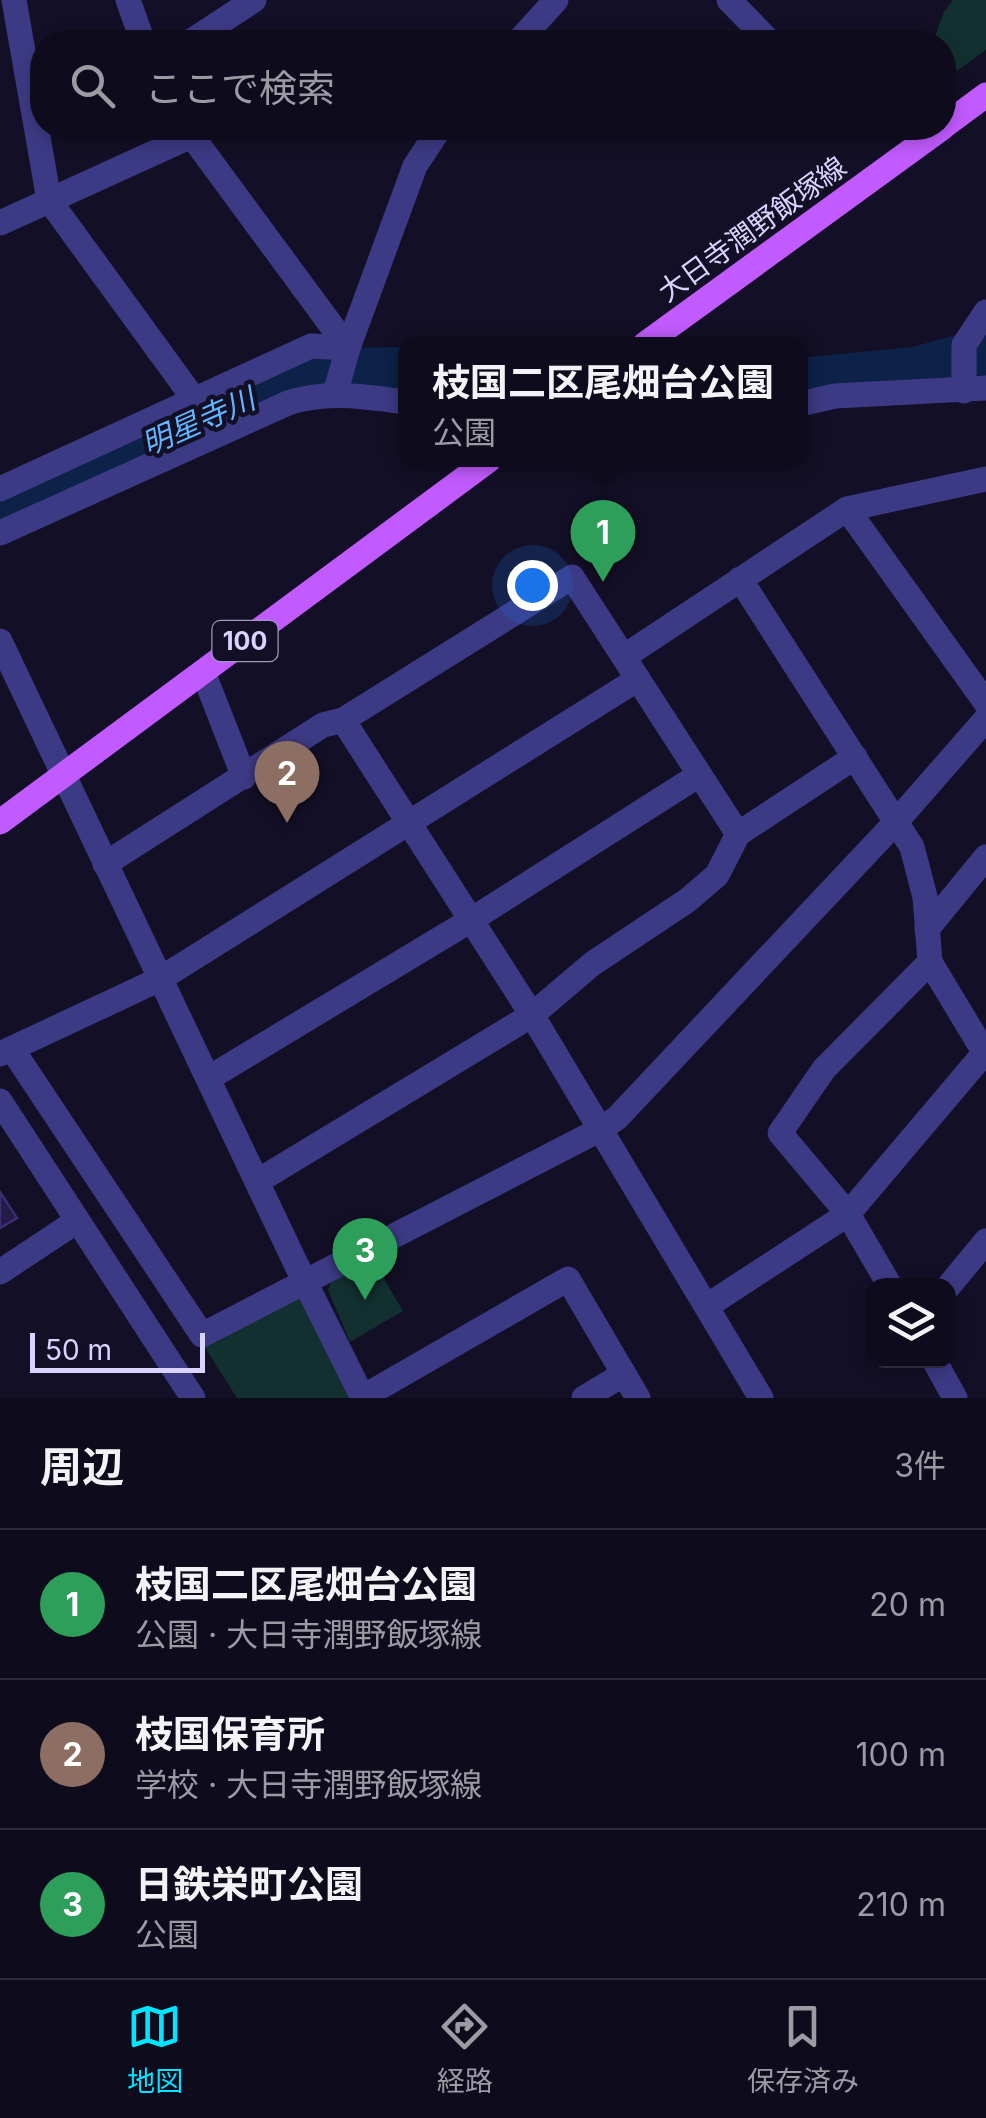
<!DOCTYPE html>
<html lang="ja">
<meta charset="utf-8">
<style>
:root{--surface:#0e0b1c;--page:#171425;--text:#f1f3f6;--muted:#9b9ba3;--line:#2e2b3b;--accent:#00e5ff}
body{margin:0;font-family:Inter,"Noto Sans JP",sans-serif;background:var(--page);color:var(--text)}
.controls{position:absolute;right:30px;bottom:30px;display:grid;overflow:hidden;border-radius:20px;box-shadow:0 5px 15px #0003}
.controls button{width:90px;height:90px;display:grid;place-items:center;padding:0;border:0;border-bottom:2px solid var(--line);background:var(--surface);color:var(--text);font:50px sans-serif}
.scale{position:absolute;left:30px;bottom:25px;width:175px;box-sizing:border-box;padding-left:10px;border:5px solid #d9d4ff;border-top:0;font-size:28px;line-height:35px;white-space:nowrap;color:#d9d4ff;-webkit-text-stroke:8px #130f26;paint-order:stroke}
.you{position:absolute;left:532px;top:585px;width:35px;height:35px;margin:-25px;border:8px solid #fff;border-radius:50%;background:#1a73e8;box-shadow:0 0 0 15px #1a73e833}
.badge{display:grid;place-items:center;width:65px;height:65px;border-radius:50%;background:var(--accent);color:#fff;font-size:32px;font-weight:700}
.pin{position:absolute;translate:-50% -82px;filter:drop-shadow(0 2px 5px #0008)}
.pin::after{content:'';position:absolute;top:52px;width:35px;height:30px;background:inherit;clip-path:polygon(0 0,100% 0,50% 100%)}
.popup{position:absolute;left:398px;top:337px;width:410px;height:130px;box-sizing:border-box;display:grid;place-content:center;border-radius:20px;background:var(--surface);filter:drop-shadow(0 2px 8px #0005);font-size:32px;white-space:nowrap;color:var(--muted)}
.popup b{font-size:38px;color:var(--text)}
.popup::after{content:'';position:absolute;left:50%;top:100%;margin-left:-20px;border:20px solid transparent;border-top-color:var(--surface)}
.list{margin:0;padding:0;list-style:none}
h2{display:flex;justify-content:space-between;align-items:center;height:130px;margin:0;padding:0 40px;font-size:42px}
h2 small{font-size:32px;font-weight:400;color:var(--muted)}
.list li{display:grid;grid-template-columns:65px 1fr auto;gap:30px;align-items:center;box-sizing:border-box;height:150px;padding:0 40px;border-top:2px solid var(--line)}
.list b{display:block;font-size:38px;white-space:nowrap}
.list p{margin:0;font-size:32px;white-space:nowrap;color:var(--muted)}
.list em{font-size:32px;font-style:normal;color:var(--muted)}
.icon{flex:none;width:55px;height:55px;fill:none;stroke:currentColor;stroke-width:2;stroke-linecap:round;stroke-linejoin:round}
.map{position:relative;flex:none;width:986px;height:1398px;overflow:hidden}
.search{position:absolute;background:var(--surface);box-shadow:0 5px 15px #0003;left:30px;right:30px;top:30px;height:110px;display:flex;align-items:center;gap:25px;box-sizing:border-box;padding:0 35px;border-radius:40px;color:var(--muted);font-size:38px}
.sheet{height:580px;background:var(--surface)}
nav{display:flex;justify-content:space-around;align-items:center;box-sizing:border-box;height:140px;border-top:2px solid var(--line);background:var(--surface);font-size:28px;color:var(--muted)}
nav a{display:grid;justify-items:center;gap:5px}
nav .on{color:var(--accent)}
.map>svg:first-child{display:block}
.green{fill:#12302f}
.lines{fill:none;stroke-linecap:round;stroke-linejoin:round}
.river{stroke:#0c2248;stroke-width:42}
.building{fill:#241b47;stroke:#3b2d73;stroke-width:2.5}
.minor{stroke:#3d3a85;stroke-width:25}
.major{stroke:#c25bff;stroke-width:25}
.labels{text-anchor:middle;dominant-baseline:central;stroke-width:9;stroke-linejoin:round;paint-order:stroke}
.shield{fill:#130f26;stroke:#9e99be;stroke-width:2.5}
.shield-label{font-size:25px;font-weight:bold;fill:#d9d4ff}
.street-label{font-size:28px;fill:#d9d4ff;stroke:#130f26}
.water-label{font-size:30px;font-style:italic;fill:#62b6ff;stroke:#130f26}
</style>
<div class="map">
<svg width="986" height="1398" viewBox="0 0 986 1398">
<rect width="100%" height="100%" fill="#130f26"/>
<g class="green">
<polygon points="953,0 986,0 986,50 944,80 944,42 933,42 944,12"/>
<polygon points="373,1260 403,1311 350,1342 328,1290 332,1281"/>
<polygon points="297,1292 355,1398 237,1398 202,1343"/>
</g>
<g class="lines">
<g class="river">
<polyline points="800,379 914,368 971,353 986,355"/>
<polyline points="0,510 306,373 330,369 406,368"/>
</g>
</g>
<polygon class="building" points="0,1192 17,1218 0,1228"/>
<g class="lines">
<g class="minor">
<polyline points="14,0 49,200 194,399"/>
<polyline points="128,0 143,42"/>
<polyline points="729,0 770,42"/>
<polyline points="190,42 254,0"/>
<polyline points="518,42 556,0"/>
<polyline points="186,128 348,348"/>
<polyline points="0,223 191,136"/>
<polyline points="964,391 964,345 986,312"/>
<polyline points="335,394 348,348 415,166 440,128"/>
<polyline points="800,404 835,396 986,388"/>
<polyline points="0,489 311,346 348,348"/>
<polyline points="847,509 986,479"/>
<path d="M 0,533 L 288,403 C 328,390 365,397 406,402"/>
<polyline points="740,579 912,847 925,897 930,962 986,1055"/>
<polyline points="0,641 296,1264 363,1398"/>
<polyline points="625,656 847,509 986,703"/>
<polyline points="203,672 244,777"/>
<polyline points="343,720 532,1015 761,1398"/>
<polyline points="105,864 323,725 343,720 572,577 738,834"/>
<polyline points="927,929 986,857"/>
<polyline points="12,1049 202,1335 601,1129 617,1118 895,823 986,719"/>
<polyline points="0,1054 160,979 638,679"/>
<polyline points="209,1078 471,920 699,775"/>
<polyline points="0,1101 193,1398"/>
<polyline points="258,1181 532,1015 592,964 688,900 717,875 738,834 855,757"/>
<polyline points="0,1272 77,1221"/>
<polyline points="890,1286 848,1214 780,1133 824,1069 930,962"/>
<polyline points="948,1287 986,1241"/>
<polyline points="707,1306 848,1214 986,1051"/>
<polyline points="934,1360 955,1398"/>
<polyline points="363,1397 568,1279 638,1398"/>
<polyline points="584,1398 624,1374"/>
</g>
<g class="major">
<polyline points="944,126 986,95"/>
<polyline points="645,344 942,128"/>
<polyline points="0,822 489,460"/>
</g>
</g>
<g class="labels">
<rect class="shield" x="212.5" y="621" width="65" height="40" rx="8"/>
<g class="shield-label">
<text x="245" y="641">100</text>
</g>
<g class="street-label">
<text transform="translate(752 229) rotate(-36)">大日寺潤野飯塚線</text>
</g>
<g class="water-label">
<text transform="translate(198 421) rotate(-24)">明星寺川</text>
</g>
</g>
</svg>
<div class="controls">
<button><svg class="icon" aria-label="layers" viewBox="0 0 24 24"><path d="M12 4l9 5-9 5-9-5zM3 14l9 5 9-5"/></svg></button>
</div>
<div class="scale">50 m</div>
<div class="you"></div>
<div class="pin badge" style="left:603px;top:582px;background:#2e9e5b">1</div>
<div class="popup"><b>枝国二区尾畑台公園</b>公園</div>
<div class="pin badge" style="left:287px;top:823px;background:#8d6e63">2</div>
<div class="pin badge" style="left:365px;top:1300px;background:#2e9e5b">3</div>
<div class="search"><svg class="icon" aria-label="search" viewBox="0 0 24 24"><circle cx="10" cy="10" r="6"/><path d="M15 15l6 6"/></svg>ここで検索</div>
</div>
<section class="sheet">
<h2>周辺<small>3件</small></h2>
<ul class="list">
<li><span class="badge" style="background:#2e9e5b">1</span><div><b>枝国二区尾畑台公園</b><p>公園 · 大日寺潤野飯塚線</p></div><em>20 m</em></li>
<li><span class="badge" style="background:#8d6e63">2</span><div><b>枝国保育所</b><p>学校 · 大日寺潤野飯塚線</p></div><em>100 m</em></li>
<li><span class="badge" style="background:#2e9e5b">3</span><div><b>日鉄栄町公園</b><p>公園</p></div><em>210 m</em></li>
</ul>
</section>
<nav>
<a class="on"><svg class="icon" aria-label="map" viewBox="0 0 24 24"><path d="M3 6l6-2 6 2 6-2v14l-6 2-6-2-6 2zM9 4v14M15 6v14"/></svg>地図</a>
<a><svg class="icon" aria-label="directions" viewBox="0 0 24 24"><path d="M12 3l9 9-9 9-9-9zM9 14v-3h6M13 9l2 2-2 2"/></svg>経路</a>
<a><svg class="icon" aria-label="saved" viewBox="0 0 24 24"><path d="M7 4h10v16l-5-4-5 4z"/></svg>保存済み</a>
</nav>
